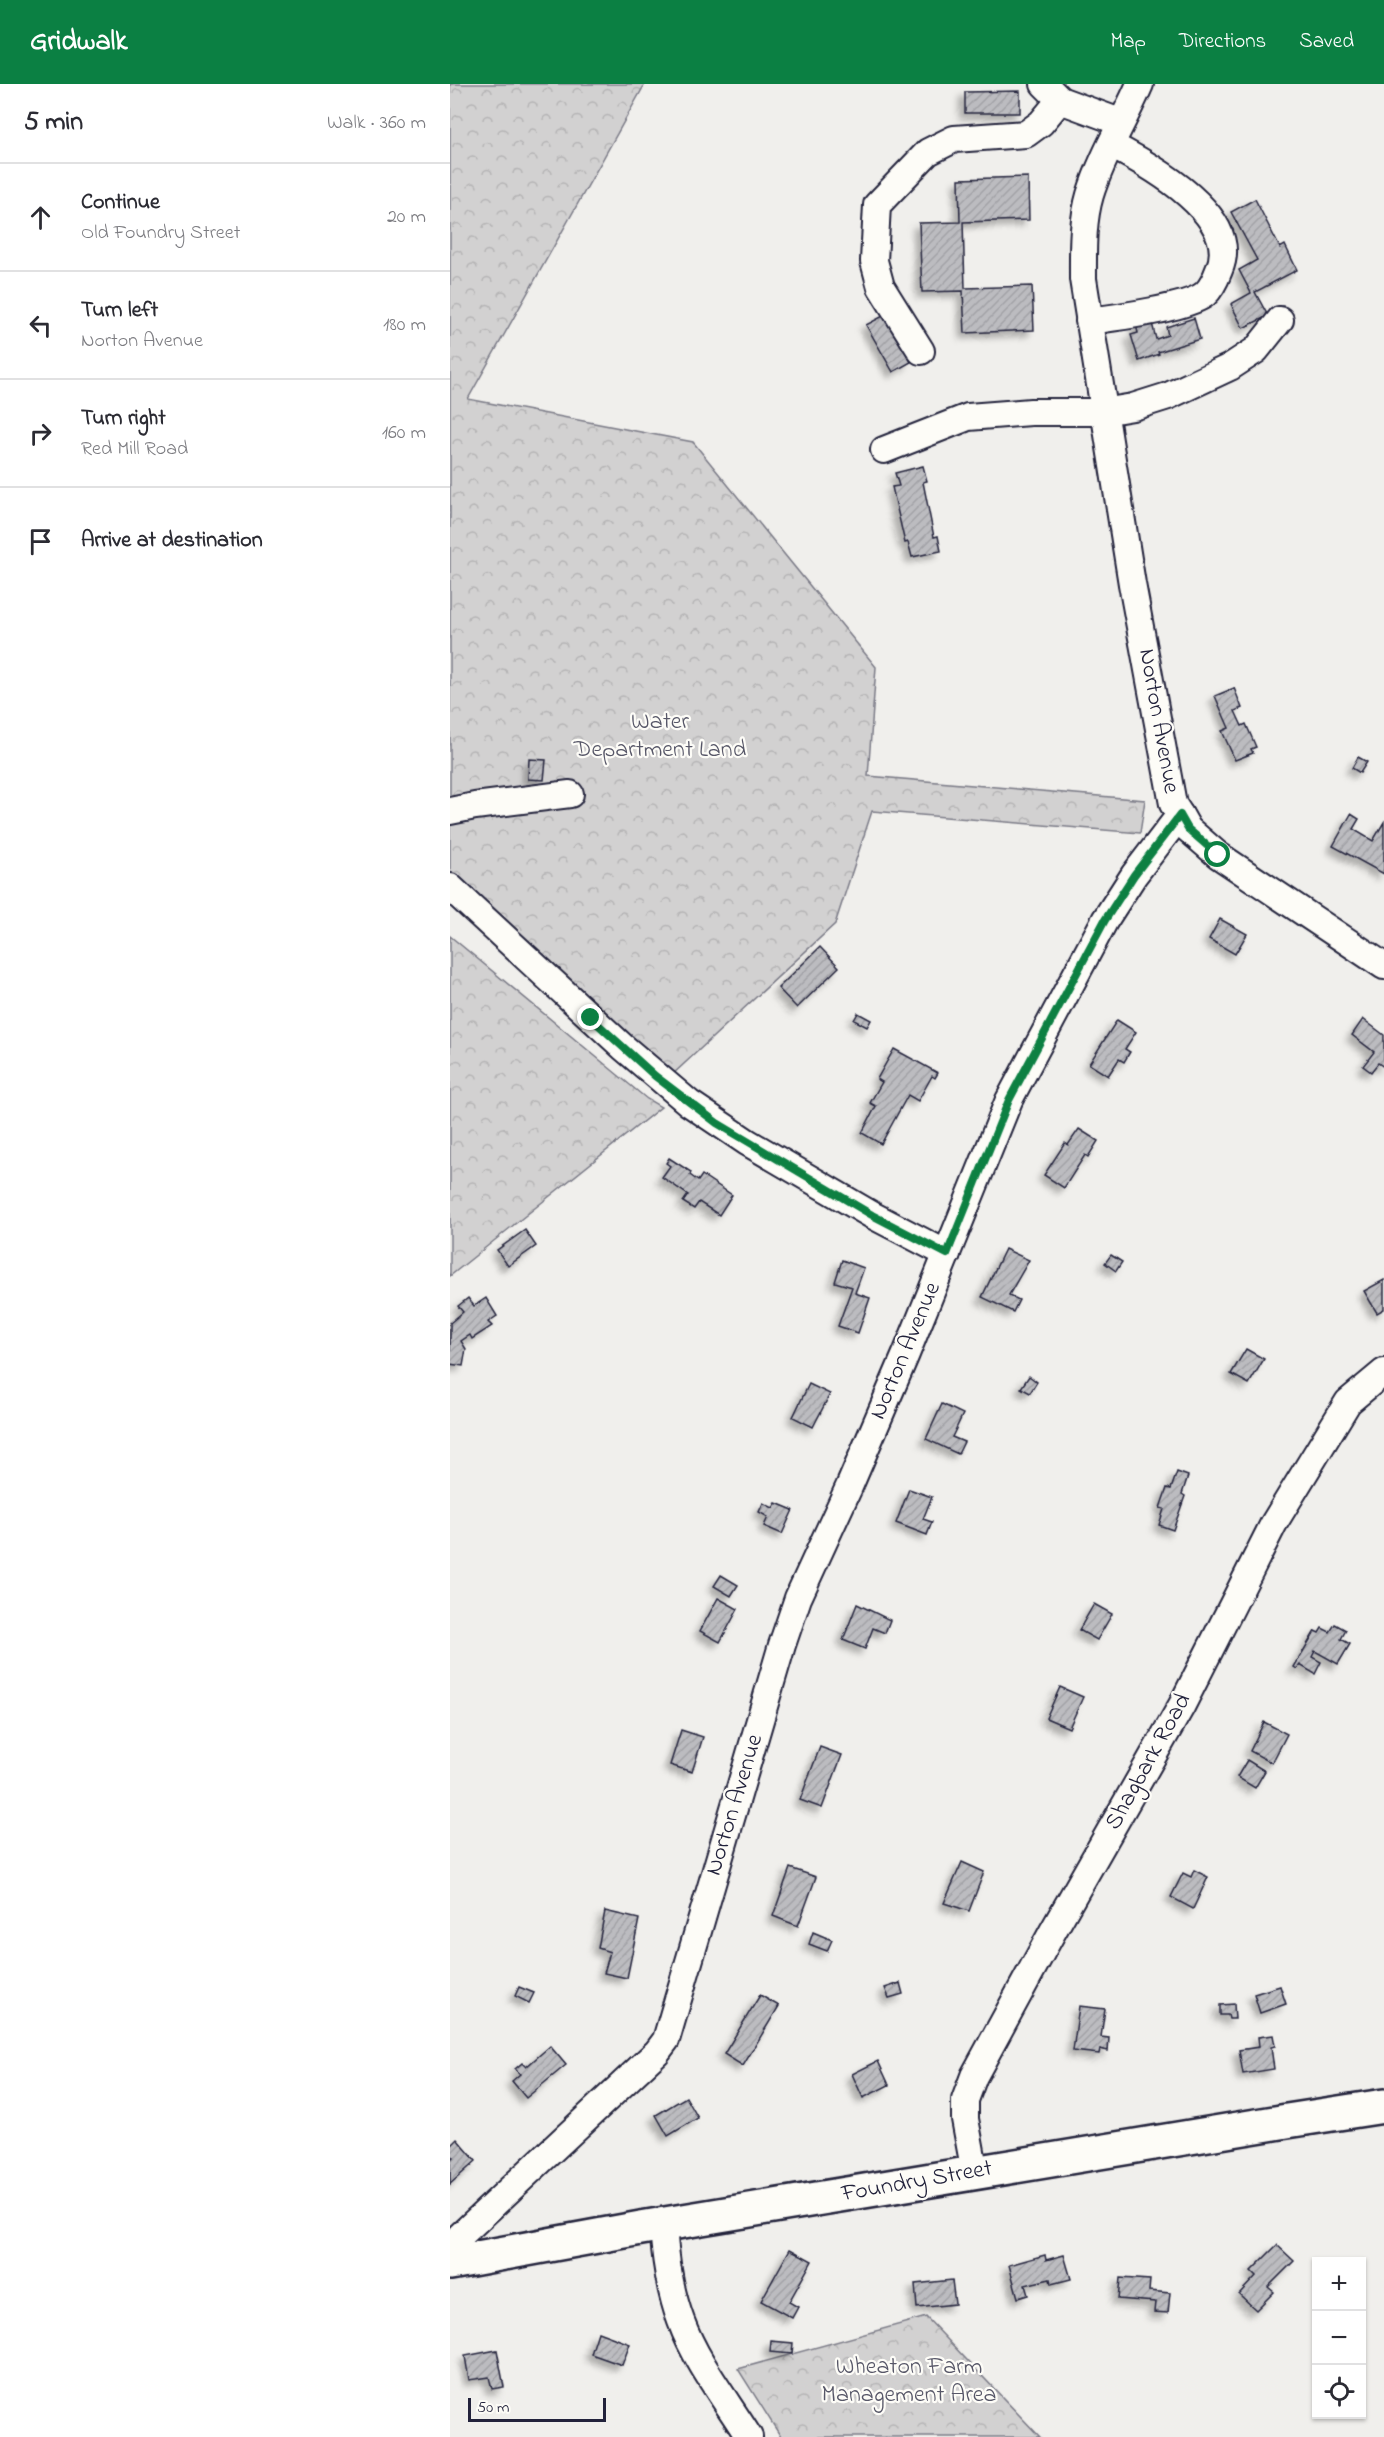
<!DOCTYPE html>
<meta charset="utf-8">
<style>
:root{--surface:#fff;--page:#f2f2f3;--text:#2b2b33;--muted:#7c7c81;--line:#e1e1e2;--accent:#0b8043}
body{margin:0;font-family:"Indie Flower",sans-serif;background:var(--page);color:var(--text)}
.controls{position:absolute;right:18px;bottom:18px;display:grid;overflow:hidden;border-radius:0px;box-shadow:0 2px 4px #0004}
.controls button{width:54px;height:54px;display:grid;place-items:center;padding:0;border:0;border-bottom:2px solid var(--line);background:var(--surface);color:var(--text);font:30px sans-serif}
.scale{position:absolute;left:18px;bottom:15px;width:138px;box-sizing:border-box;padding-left:6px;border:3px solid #22223b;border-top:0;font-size:16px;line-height:21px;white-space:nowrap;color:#22223b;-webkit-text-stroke:4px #fdfcf7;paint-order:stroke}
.stop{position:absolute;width:18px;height:18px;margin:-14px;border:4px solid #0b8043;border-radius:50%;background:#fff}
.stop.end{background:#0b8043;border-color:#fff;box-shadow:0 2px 6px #0008}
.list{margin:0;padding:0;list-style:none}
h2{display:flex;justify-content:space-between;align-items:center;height:78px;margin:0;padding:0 24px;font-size:26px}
h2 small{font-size:20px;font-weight:400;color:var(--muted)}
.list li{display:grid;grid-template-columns:39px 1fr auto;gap:18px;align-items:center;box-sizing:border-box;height:108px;padding:0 24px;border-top:2px solid var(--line)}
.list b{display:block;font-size:22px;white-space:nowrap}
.list p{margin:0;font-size:20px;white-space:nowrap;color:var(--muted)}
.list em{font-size:20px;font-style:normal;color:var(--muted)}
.icon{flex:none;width:33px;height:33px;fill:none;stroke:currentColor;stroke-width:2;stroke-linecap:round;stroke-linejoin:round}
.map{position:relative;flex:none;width:934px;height:2353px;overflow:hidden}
header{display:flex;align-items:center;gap:36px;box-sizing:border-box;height:84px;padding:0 30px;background:var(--accent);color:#fff}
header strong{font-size:28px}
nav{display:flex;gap:33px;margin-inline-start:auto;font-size:21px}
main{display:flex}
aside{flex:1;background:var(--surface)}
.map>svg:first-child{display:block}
.forest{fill:url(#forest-crowns);stroke:#7a7a86;stroke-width:1.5}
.building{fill:url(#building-hatch);stroke:#22223b;stroke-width:1.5;filter:url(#shadow)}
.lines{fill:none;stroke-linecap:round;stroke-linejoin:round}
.minor-casing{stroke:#22223b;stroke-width:30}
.highway-casing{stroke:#22223b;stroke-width:38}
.minor{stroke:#fdfcf7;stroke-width:26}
.highway{stroke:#fdfcf7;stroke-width:33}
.route{stroke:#0b8043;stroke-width:8}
.labels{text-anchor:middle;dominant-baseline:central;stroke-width:4.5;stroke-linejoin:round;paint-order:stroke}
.street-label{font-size:24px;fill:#22223b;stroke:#fdfcf7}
.park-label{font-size:24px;fill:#575768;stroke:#fdfcf7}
</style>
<header>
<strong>Gridwalk</strong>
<nav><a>Map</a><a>Directions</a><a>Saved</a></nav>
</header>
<main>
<aside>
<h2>5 min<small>Walk · 360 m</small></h2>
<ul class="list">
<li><svg class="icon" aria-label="ahead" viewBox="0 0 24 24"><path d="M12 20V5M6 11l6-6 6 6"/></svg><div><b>Continue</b><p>Old Foundry Street</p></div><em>20 m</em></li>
<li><svg class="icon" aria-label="left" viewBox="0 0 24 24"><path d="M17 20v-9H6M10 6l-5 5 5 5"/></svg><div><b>Turn left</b><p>Norton Avenue</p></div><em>180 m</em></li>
<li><svg class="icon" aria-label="right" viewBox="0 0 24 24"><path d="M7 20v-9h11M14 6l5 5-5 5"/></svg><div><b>Turn right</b><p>Red Mill Road</p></div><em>160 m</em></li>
<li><svg class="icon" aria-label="arrive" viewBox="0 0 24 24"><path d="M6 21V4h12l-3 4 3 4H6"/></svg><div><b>Arrive at destination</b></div></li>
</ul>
</aside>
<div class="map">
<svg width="934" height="2353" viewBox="0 0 934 2353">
<defs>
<pattern id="forest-crowns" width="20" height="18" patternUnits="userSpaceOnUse" patternTransform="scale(1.5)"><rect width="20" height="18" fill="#d2d1d1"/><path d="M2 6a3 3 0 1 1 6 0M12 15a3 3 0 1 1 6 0" fill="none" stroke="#b4b3b4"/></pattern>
<pattern id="building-hatch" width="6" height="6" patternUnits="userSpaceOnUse" patternTransform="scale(1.5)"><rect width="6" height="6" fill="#bcbcc0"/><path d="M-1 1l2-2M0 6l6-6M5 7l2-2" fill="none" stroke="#a1a1a6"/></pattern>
<filter id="shadow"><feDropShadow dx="-5.5" dy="5.5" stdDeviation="3" flood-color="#0004"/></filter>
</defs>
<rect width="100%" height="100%" fill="#f0efec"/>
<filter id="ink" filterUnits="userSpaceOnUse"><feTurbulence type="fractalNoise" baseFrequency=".0167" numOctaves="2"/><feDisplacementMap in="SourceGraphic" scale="12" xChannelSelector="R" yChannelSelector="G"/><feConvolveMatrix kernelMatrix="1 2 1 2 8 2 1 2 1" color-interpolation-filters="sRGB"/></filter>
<g filter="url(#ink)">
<g class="forest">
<polygon points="0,0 195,0 18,315 243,358 426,583 418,692 695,716 690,749 422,727 385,840 222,991 0,806"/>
<polygon points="0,852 197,1015 211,1023 0,1192"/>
<polygon points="476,2233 590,2353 331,2353 288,2285"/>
</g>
<g class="building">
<polygon points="570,7 570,29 515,29 515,8"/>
<polygon points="578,93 579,136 513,138 515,204 582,202 584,246 515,249 513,207 472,208 469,139 510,138 509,95"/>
<polygon points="805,115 830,164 835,161 847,186 805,208 818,232 793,244 781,220 801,209 789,186 807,176 781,128"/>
<polygon points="435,231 461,278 443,288 416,241"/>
<polygon points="744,234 750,255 708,268 709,270 689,277 681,251 688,249 685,237 702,239 706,255 718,251 716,243"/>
<polygon points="473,382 477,397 473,398 484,453 488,452 491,467 462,473 458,458 455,459 442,403 449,402 445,389"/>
<polygon points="784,604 792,624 785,627 792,642 796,640 806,663 801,665 803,669 785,676 772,647 779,644 765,612"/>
<polygon points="908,673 917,678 910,689 902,684"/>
<polygon points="79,675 96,676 94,696 78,695"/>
<polygon points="901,730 909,735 903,745 923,757 934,738 934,790 883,762"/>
<polygon points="770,835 797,850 785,870 759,855"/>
<polygon points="370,863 389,883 347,924 328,904"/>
<polygon points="408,929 421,936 417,943 404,936"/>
<polygon points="913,935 934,951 934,983 928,979 921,988 913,982 924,968 902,951"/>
<polygon points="667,936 686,948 675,965 680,968 674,978 669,975 658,992 639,980"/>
<polygon points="444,965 488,989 485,994 482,992 468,1017 458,1011 431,1060 412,1049 426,1022 420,1019 432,998 427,995"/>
<polygon points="629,1045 648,1057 638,1073 635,1071 614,1104 594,1091 615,1059 618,1061"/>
<polygon points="219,1074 241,1088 240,1091 248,1097 252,1091 282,1111 269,1131 249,1118 244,1125 233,1118 238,1111 212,1093 220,1082 216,1079"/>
<polygon points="75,1146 86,1162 58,1182 47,1166"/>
<polygon points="555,1165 579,1176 559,1211 569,1216 563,1228 532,1213"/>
<polygon points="661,1171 672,1178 666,1187 655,1179"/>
<polygon points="392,1176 414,1184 405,1209 420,1214 408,1249 388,1242 402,1203 385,1198"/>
<polygon points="934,1196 934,1225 927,1229 914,1207"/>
<polygon points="18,1214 24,1222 36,1214 47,1232 38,1238 42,1242 22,1255 20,1251 11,1257 16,1265 13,1282 0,1280 0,1239 13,1228 8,1222"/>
<polygon points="796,1265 814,1275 799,1300 781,1290"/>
<polygon points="579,1292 587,1298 580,1309 571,1304"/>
<polygon points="359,1300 380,1310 363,1343 343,1333"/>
<polygon points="492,1320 513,1330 502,1353 514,1358 508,1370 476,1355"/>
<polygon points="727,1388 738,1392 732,1410 735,1412 723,1446 709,1441 714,1425 710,1424 717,1404 721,1405"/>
<polygon points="459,1405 482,1413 473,1435 482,1438 477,1451 446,1439"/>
<polygon points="313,1419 323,1424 326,1419 343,1426 332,1450 314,1442 318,1433 309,1428"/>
<polygon points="271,1491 288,1501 281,1512 264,1502"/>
<polygon points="268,1514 288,1525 270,1558 250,1547"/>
<polygon points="407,1520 440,1536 435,1549 423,1544 415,1565 393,1556"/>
<polygon points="644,1520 662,1530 647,1556 629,1546"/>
<polygon points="885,1540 896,1546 891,1555 900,1560 888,1580 865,1567 862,1573 871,1578 865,1590 850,1581 847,1585 844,1583 865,1547 869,1549 872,1544 880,1548"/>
<polygon points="610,1603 633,1613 619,1644 596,1634"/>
<polygon points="814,1638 837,1650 822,1679 800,1667"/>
<polygon points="231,1646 253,1653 242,1688 220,1681"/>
<polygon points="370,1663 392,1671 372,1724 350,1716"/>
<polygon points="797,1676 815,1687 805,1704 787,1693"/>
<polygon points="512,1778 534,1788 519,1827 494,1819"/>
<polygon points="340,1784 366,1793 348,1842 323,1832"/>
<polygon points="744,1786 758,1793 743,1825 721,1813 733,1789 741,1793"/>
<polygon points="155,1827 189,1835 177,1894 154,1889 160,1868 148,1864"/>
<polygon points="363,1848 382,1856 377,1867 359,1860"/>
<polygon points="450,1899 453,1910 439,1914 435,1904"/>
<polygon points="830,1902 836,1920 810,1929 804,1910"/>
<polygon points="69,1903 84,1909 79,1919 65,1912"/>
<polygon points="310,1911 329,1922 293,1982 274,1970"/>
<polygon points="784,1920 785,1935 779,1935 778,1931 770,1931 770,1921"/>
<polygon points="629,1922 655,1925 651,1953 659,1954 658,1967 650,1965 649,1970 623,1967"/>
<polygon points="823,1951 825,1962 821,1963 824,1985 793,1990 789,1966 809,1963 808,1953"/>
<polygon points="100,1962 116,1981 76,2014 62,1997 70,1990 65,1985 72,1979 76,1983"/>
<polygon points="428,1977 439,2001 413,2014 402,1990"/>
<polygon points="236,2013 248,2034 218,2052 206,2031"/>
<polygon points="7,2055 26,2077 0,2100 0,2077 3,2074 0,2070 0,2062"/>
<polygon points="827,2161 844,2177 818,2203 824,2208 806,2226 789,2210 806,2192 801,2187"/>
<polygon points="340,2165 362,2177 339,2218 348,2223 342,2234 311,2217"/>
<polygon points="595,2171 596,2176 614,2171 621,2195 601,2200 600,2195 575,2201 578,2211 568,2214 559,2181"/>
<polygon points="670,2194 700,2196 699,2207 720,2209 718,2229 704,2228 705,2218 668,2215"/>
<polygon points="502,2196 505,2220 467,2224 465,2200"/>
<polygon points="148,2248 180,2260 172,2281 141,2270"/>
<polygon points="321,2257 343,2259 342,2270 320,2268"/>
<polygon points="47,2266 54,2303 42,2305 39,2293 19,2296 15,2272"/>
</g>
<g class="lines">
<defs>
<g id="minor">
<polyline points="610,16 670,38"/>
<path d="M 639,237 C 663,234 738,224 755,210 C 762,204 766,194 769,186 C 793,132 698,80 661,61"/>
<polyline points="471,267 431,203 424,177 427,121 478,68 504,55 576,50 591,39 610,16 594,0"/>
<polyline points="434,366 518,333 581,328 653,328 683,323 718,312 780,283 806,266 830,236"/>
<polyline points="0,727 25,722 120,710"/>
<polyline points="730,731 738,745 768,771 934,882"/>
<polyline points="0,803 173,963 239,1019 297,1058 422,1131 497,1170"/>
<polyline points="525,2089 515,2035 515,2016 524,1992 603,1847 732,1621 824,1439 898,1318 934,1288"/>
<path d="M 213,2141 C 215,2173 219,2205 231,2237 C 246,2278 276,2316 299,2353"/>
<path d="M 0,2166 L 10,2152 L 207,1968 L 216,1956 L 332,1561 L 348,1514 L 399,1403 L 456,1270 L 559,1016 L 655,836 L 684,791 L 730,731 L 723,720 L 682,500 L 633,195 C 633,167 632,138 640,111 C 652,72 674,37 690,0"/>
</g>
<polyline id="highway" points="0,2179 191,2144 837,2037 934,2022"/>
</defs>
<use href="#minor" class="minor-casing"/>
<use href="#highway" class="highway-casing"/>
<use href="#minor" class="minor"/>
<use href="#highway" class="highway"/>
</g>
</g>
<g class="lines" filter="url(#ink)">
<polyline class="route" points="141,934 205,992 267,1039 422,1131 497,1170 559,1016 655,836 684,791 730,731 738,745 768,771"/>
</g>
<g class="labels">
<g class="street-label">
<text transform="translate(708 637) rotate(80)">Norton Avenue</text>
<text transform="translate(456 1267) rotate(-67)">Norton Avenue</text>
<text transform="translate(699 1678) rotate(-61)">Shagbark Road</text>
<text transform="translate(285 1721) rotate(-73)">Norton Avenue</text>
<text transform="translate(467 2098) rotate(-10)">Foundry Street</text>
</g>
<g class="park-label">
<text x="210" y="638">Water<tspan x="210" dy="28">Department Land</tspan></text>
<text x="459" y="2283">Wheaton Farm<tspan x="459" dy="28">Management Area</tspan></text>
</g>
</g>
</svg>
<div class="controls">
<button>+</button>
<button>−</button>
<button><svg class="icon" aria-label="locate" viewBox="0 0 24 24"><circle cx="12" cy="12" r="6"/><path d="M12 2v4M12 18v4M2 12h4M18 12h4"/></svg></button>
</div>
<div class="scale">50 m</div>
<div class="stop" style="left:768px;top:771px"></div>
<div class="stop end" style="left:141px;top:934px"></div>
</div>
</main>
